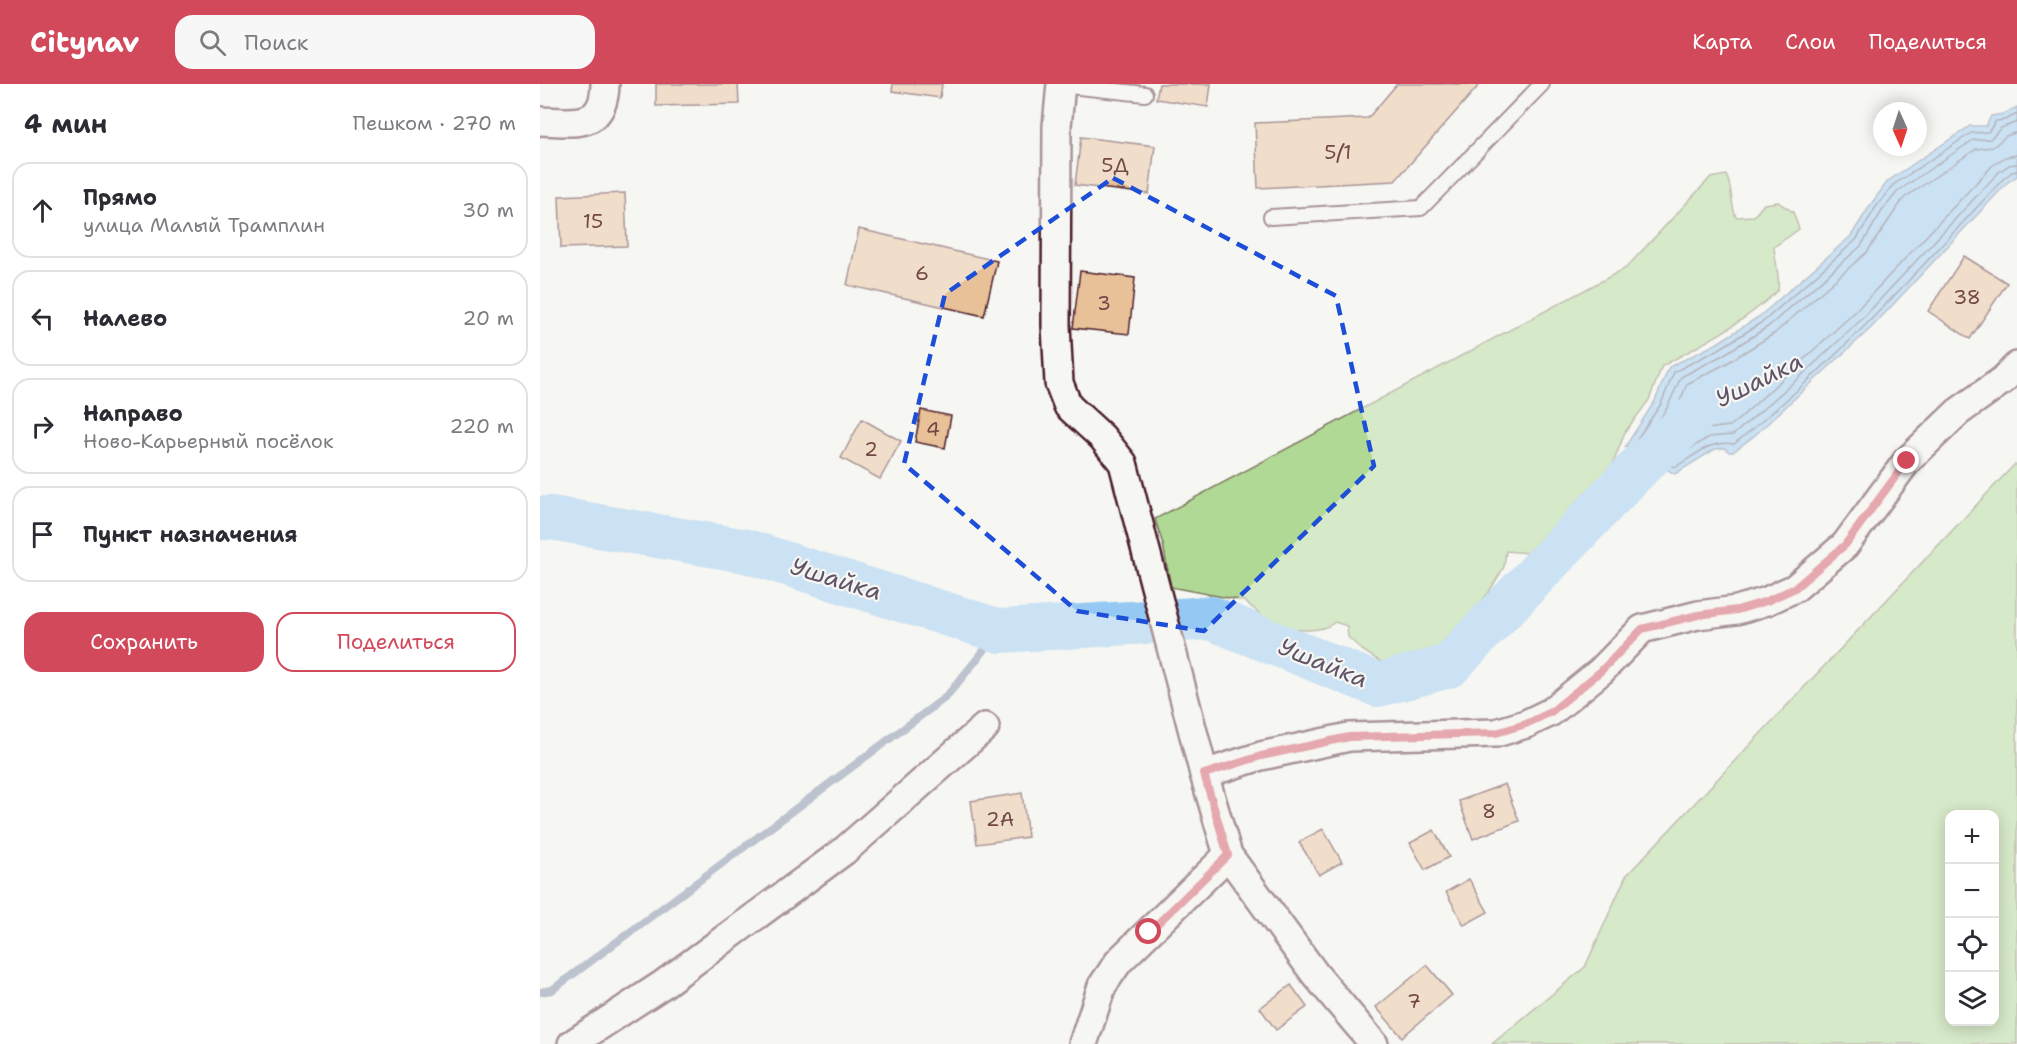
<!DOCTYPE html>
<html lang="ru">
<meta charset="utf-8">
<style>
:root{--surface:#fff;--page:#f7f7f7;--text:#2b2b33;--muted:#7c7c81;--line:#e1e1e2;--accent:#d1495b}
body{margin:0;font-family:"Shantell Sans",sans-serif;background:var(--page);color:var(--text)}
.controls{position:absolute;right:18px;bottom:18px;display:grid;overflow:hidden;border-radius:12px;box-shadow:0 3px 15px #0003}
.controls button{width:54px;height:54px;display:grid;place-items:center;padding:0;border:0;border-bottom:2px solid var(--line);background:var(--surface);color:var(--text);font:30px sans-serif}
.compass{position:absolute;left:1333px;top:18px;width:54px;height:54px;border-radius:50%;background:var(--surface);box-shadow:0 3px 15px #0003;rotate:177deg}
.stop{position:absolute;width:18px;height:18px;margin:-14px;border:4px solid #d1495b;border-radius:50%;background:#fff}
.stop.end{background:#d1495b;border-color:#fff;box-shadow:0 2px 6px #0008}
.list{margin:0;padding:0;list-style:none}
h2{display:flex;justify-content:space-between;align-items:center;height:78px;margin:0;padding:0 24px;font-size:26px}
h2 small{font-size:20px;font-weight:400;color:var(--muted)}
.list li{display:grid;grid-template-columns:39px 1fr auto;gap:18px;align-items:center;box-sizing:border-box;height:96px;margin:0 12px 12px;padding:0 12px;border:2px solid var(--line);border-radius:18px}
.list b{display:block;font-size:22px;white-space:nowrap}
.list p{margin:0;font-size:20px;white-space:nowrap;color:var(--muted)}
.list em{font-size:20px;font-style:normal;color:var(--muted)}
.actions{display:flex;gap:12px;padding:18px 24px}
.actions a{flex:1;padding:14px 0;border:2px solid var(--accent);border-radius:18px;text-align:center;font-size:21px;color:var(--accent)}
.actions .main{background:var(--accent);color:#fff}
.icon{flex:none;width:33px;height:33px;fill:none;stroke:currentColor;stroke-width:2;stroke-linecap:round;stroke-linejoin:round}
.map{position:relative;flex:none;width:1477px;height:960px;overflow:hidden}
header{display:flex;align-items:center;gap:36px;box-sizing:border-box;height:84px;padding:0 30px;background:var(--accent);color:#fff}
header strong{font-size:28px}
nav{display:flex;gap:33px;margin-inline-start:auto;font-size:21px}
.search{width:420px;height:54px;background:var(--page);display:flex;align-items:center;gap:15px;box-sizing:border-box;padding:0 21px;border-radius:18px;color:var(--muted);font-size:22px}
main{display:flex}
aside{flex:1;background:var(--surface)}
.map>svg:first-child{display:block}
.green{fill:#b0d996;stroke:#7d7c60;stroke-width:1.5;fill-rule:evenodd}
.water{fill:#95c9f3;stroke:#7785a3;stroke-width:1.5}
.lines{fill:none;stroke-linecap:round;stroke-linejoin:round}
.shore{stroke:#68637b;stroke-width:1.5}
.stream{stroke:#7785a3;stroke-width:8}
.river{stroke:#95c9f3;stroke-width:44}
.building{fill:#e9c199;stroke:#4a1f2b;stroke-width:1.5}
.service-casing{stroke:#4a1f2b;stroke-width:18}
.minor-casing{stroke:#4a1f2b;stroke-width:32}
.service{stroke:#f6f6f2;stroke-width:14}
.minor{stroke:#f6f6f2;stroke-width:27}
.route{stroke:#d1495b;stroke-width:8}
.marked{fill:none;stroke:#1d4ed8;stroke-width:4.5;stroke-dasharray:12 8;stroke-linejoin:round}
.labels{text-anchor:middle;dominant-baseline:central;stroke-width:4.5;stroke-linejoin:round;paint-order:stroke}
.number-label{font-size:20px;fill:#724846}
.water-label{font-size:24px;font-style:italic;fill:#605267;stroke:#f6f6f2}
</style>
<header>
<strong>Citynav</strong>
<div class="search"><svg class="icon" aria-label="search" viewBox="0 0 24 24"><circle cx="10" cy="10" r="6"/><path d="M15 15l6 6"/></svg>Поиск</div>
<nav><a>Карта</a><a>Слои</a><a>Поделиться</a></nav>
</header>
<main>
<aside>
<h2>4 мин<small>Пешком · 270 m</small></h2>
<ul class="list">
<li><svg class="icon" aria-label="ahead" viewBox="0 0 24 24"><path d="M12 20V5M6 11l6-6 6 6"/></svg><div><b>Прямо</b><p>улица Малый Трамплин</p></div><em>30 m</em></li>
<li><svg class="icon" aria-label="left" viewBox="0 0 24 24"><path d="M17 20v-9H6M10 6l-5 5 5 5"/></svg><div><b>Налево</b></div><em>20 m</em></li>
<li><svg class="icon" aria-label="right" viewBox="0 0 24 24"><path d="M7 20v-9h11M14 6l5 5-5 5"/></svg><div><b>Направо</b><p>Ново-Карьерный посёлок</p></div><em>220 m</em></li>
<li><svg class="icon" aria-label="arrive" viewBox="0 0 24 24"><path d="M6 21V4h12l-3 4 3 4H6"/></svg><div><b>Пункт назначения</b></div></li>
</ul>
<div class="actions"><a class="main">Сохранить</a><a>Поделиться</a></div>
</aside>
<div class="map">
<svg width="1477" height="960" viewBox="0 0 1477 960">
<rect width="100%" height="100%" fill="#f6f6f2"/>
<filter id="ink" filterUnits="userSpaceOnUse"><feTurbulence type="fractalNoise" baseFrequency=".0167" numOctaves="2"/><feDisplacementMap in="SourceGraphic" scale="12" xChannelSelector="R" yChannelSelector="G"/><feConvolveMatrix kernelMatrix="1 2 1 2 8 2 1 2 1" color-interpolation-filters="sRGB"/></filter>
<g filter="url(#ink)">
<g class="green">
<path d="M 1186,91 C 1193,104 1190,119 1196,133 L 1214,132 L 1224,120 L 1238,118 L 1253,128 L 1259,145 L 1234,163 C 1235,178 1240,191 1238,206 C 1204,239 1163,260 1122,282 L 1109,316 L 1085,348 L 1066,398 L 1003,458 L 988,469 L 966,467 L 964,483 L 949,508 L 900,569 L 869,582 L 847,582 L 822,566 L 808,553 L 807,542 L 795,538 C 780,551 749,545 730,542 L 719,529 L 704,517 L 631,503 L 623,460 L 615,435 L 1086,184 L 1170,94 Z"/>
<path d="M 1475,380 L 1477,382 L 1477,960 L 952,960 L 1045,883 L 1086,792 ZM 1410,730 L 1454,730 L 1454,938 L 1410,938 Z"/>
</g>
<polygon class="water" points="1477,23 1477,92 1468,98 1331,244 1214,352 1193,368 1189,368 1185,364 1175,365 1135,390 1085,363 1115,317 1129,283 1176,260 1220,232 1311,152 1331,120 1348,97 1430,42 1446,42 1451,32 1464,30"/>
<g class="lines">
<g class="shore">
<path d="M 1477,30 L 1465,36 L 1456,37 L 1448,48 L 1431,49 L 1353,101 L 1336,123 L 1316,156 L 1224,237 L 1179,265 L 1134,288 L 1121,320 L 1095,358 L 1095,362 L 1135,383 C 1158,371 1167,356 1194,360 C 1293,282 1379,186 1464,94 L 1472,88 L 1477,87"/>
<polyline points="1477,38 1461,44 1450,55 1433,56 1358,107 1342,127 1321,162 1229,242 1183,271 1141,293 1127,324 1106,356 1106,359 1135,374 1169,353 1193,351 1261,292 1322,235 1459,88 1469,81 1477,80"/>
<polyline points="1477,48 1466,52 1453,63 1436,65 1364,114 1327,168 1235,249 1187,279 1147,300 1135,329 1119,353 1119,356 1135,364 1166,345 1190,342 1199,335 1315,228 1452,82 1465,73 1477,71"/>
</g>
<polyline class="stream" points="0,908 12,906 406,613 460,547"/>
<polyline class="river" points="0,434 11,434 206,467 460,547 671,534 838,601 909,582 1101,381 1150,336"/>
</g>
<g class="building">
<polygon points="116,0 198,0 199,20 116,22"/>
<polygon points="353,0 402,0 400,14 352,7"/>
<polygon points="619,0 671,0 668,23 616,15"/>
<polygon points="857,0 940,0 855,97 718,104 715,39 828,34"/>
<polygon points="541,53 615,62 609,110 535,101"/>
<polygon points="85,109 87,162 21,164 19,112"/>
<polygon points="319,145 457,177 444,232 307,201"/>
<polygon points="1424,172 1467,199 1430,255 1388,227"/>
<polygon points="540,187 595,194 589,250 533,244"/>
<polygon points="381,326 411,332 405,364 375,358"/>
<polygon points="322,335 361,357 340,395 301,374"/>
<polygon points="965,700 979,737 933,755 919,717"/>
<polygon points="482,709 488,753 437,760 431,717"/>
<polygon points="783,745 802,778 779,791 759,758"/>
<polygon points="894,746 909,773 885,786 870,759"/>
<polygon points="929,795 948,828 924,841 906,808"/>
<polygon points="887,881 912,911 862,953 836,923"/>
<polygon points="751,901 767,923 736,946 720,924"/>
</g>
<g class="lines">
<defs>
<g id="service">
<polyline points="520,1 605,10"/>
<polyline points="731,133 881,124 1002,0"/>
</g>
<g id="minor">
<polyline points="521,0 517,42 516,241 519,299 528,322 562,353 583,379 664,690 688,771 775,890 834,960"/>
<path d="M 0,37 C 34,38 64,46 65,0"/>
<polyline points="664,690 721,672 809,653 956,649 986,640 1011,628 1061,587 1102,545 1158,531 1197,526 1227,517 1255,504 1305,461 1367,377 1418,328 1463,296 1477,282"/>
<polyline points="32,960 122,901 304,767 445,643"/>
<polyline points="543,960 562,902 579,877 688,771"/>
</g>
</defs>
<use href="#service" class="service-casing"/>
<use href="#minor" class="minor-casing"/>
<use href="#service" class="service"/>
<use href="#minor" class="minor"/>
</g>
</g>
<g class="lines" filter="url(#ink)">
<polyline class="route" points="609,848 688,771 664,690 721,672 809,653 956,649 986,640 1011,628 1061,587 1102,545 1158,531 1197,526 1227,517 1255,504 1305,461 1367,377"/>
</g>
<path d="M0 0H1477V960H0ZM 573,94 L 796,212 L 834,382 L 664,547 L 537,527 L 364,380 L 405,210 Z" fill="#f6f6f2" fill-opacity=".55" fill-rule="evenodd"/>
<path class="marked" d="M 573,94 L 796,212 L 834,382 L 664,547 L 537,527 L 364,380 L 405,210 Z"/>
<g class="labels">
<g class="number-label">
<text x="798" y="68">5/1</text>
<text x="575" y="81">5Д</text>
<text x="53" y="137">15</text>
<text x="382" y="189">6</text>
<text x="1427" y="213">38</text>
<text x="564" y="219">3</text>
<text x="393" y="345">4</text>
<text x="331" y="365">2</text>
<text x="949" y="727">8</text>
<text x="460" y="735">2А</text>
<text x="874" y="917">7</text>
</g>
<g class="water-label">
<text transform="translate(1219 296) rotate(-26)">Ушайка</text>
<text transform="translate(296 495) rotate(17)">Ушайка</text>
<text transform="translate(783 579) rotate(22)">Ушайка</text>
</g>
</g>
</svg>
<div class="controls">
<button>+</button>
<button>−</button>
<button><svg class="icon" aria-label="locate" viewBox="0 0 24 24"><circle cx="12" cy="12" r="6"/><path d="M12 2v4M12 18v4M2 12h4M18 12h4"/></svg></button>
<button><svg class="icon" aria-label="layers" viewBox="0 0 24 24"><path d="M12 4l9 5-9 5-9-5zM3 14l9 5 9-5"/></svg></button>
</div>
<svg class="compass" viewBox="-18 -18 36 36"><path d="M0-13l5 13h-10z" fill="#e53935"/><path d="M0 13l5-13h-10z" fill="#7c7c81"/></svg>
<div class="stop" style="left:609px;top:848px"></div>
<div class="stop end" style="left:1367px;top:377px"></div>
</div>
</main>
